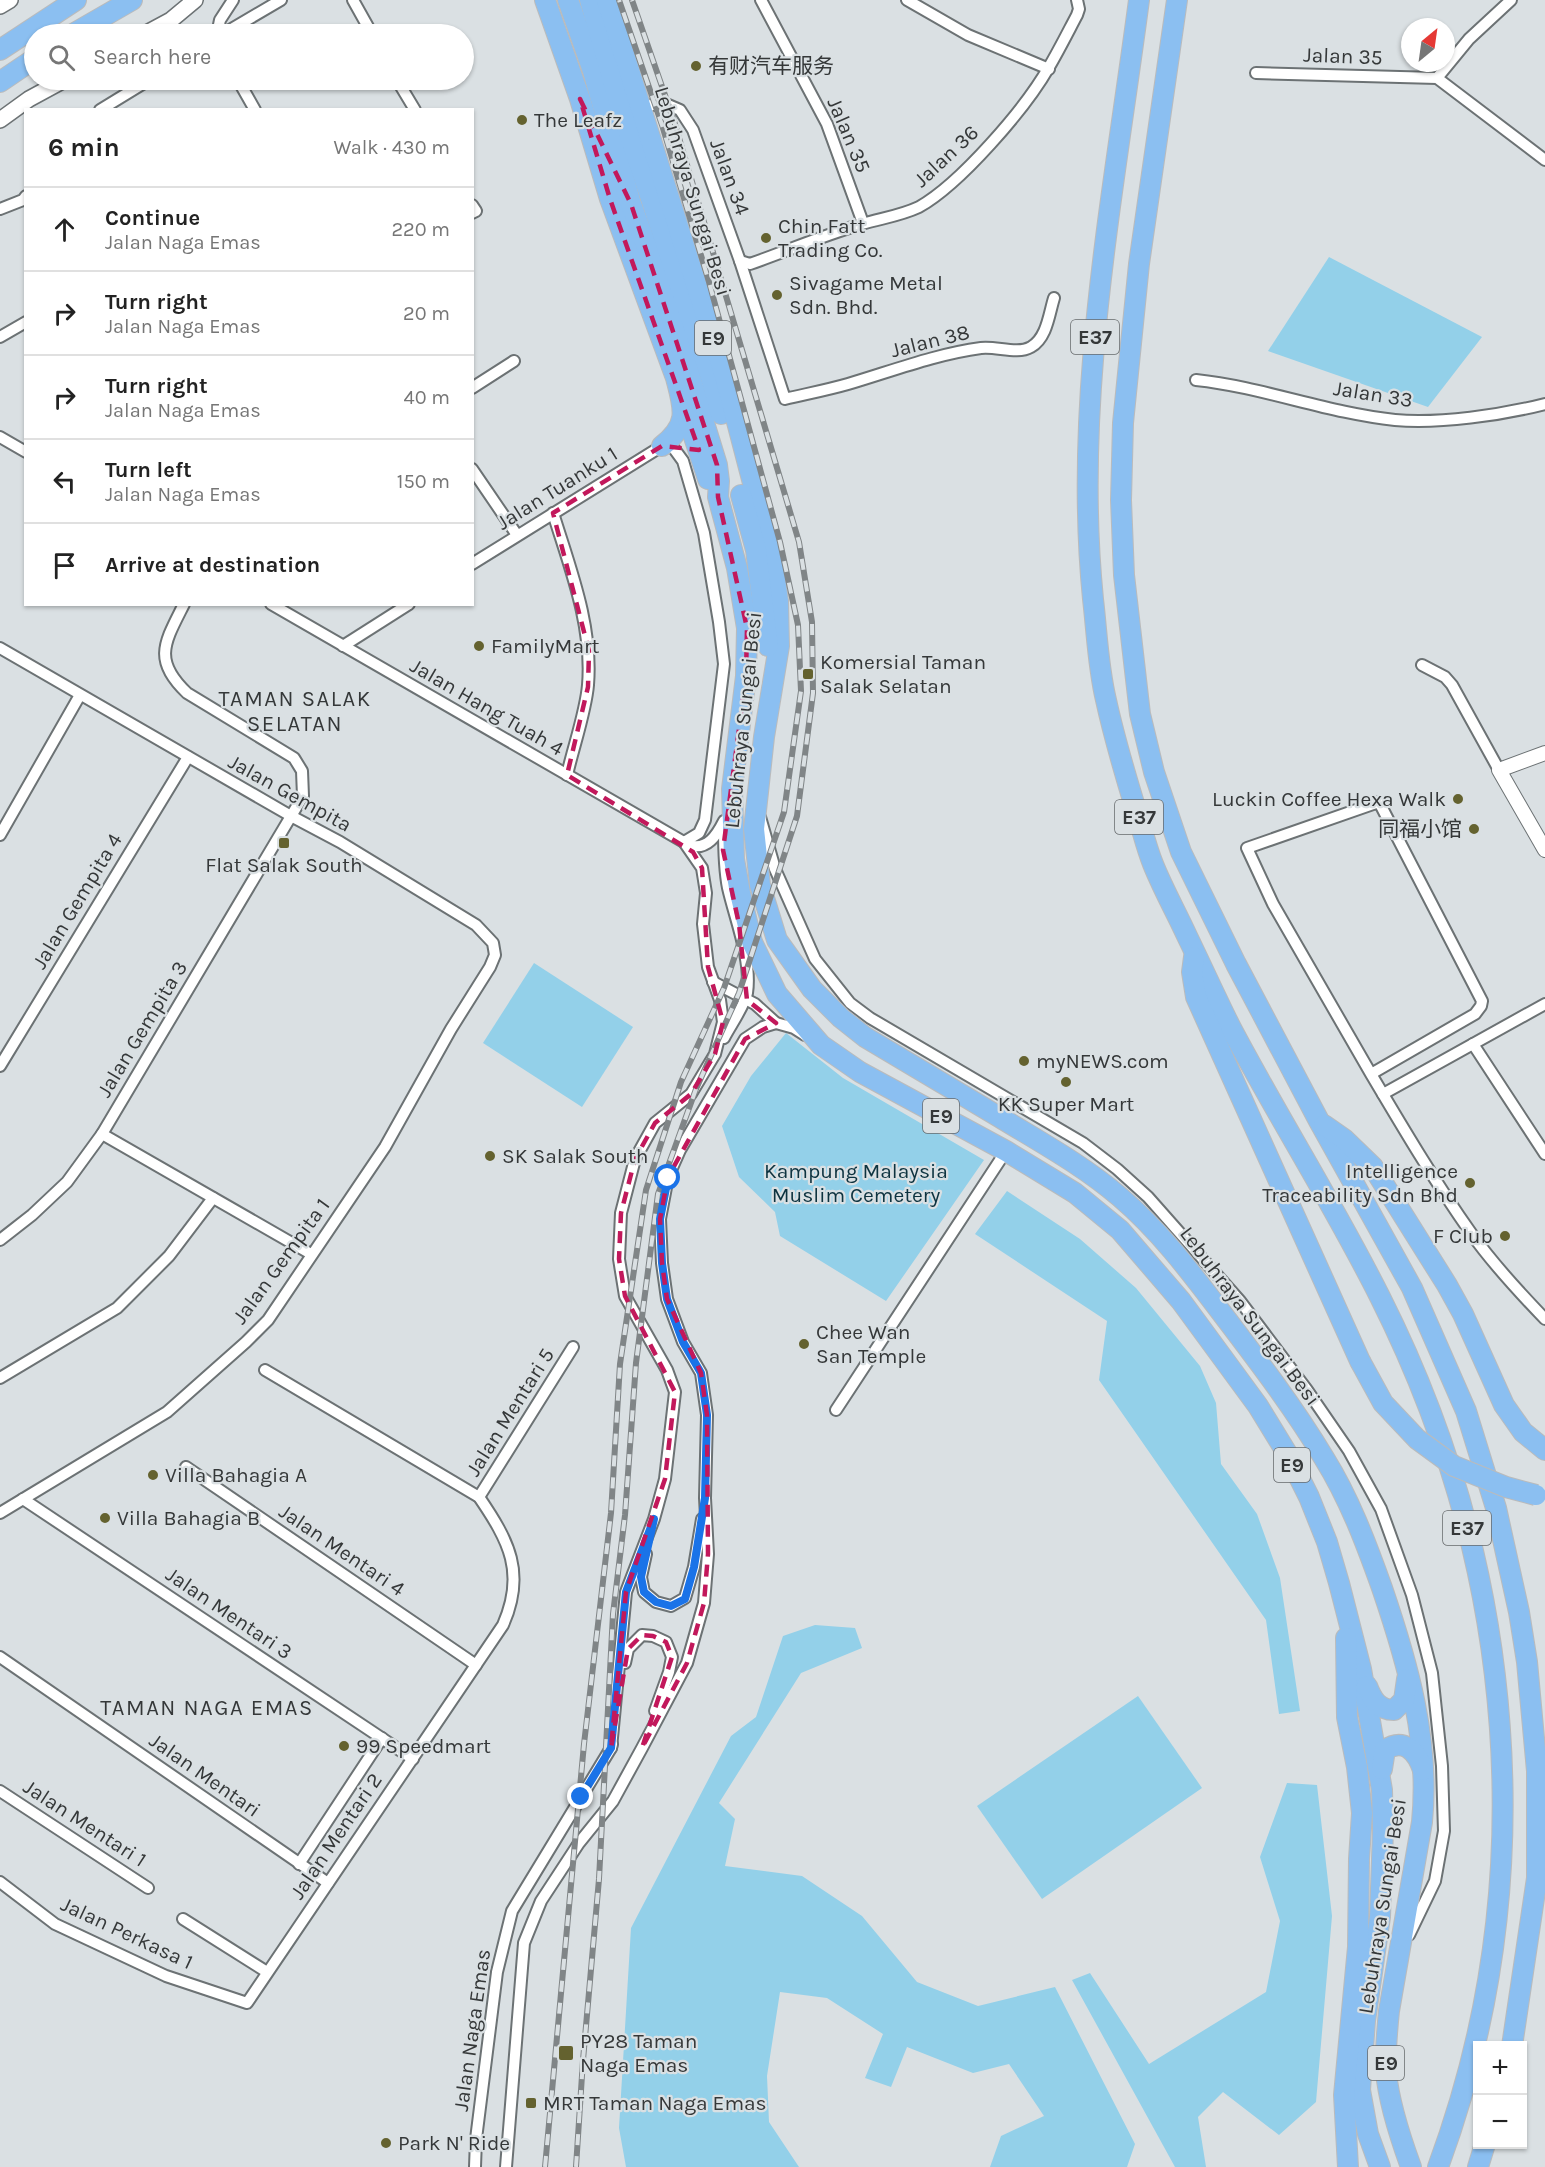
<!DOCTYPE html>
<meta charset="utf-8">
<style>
:root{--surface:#fff;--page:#f6f6f6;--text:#222;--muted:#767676;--line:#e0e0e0}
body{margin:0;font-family:Karla,"Noto Sans SC",sans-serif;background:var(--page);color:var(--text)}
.controls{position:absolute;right:18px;bottom:18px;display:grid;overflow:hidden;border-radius:0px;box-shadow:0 2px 4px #0004}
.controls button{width:54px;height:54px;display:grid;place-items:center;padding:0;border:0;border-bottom:2px solid var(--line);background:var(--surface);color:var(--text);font:30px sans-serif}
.compass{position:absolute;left:1401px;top:18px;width:54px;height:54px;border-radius:50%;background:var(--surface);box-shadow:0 2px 4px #0004;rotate:29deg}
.stop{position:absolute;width:18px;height:18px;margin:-14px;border:4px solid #1a73e8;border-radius:50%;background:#fff}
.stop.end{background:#1a73e8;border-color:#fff;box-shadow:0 2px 6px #0008}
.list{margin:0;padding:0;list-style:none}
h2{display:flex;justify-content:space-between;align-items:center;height:78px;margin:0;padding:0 24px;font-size:26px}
h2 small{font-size:20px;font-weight:400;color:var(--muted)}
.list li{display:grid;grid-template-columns:39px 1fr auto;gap:18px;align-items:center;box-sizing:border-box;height:84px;padding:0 24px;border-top:2px solid var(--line)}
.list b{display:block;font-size:22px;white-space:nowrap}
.list p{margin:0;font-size:20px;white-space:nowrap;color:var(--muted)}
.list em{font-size:20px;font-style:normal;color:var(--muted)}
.icon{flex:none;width:33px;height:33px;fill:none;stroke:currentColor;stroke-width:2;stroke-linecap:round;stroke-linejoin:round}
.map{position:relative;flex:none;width:1545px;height:2167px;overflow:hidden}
.search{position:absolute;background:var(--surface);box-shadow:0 2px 4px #0004;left:24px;top:24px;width:450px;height:66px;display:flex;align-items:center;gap:15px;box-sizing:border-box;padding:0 21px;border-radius:33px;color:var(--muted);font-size:22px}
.panel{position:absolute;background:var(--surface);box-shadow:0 2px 4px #0004;left:24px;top:108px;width:450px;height:498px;border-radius:0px}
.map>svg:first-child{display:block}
.green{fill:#93d0e9}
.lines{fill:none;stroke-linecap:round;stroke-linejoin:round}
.minor-casing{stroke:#6c7274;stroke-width:14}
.tertiary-casing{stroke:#6c7274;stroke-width:16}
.secondary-casing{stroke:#6c7274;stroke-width:18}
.motorway-casing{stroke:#babbbc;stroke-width:22}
.minor{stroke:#fff;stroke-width:10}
.tertiary{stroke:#fff;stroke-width:14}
.secondary{stroke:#fff;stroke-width:15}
.motorway{stroke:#8bbff1;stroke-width:20}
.rail-casing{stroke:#808587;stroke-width:6}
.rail{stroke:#dae0e3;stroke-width:4;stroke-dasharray:11;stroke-linecap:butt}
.motorway-bridge-casing{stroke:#babbbc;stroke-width:22;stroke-linecap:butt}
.motorway-bridge{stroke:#8bbff1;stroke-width:20}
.route{stroke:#1a73e8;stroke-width:8}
.marked{fill:none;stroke:#c2185b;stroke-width:4.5;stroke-dasharray:12 8;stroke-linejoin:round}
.poi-dot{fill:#64622f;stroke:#dae0e3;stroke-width:2}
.labels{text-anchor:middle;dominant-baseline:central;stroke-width:4.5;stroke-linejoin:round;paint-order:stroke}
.shield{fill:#dae0e3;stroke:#666a6c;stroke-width:1.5}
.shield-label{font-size:20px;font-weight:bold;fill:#353839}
.street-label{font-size:21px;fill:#353839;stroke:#dae0e3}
.poi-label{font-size:21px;fill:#353839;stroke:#dae0e3;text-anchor:start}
.park-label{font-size:21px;fill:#0d3340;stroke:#dae0e3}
.neighbourhood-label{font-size:22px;letter-spacing:1.5px;fill:#353839;stroke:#dae0e3}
</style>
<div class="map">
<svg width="1545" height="2167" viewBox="0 0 1545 2167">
<rect width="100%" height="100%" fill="#dae0e3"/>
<g class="green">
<polygon points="1329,257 1482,337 1428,407 1268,351"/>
<polygon points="534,963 633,1027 582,1107 483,1043"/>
<polygon points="786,1033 843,1078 984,1160 886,1301 780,1236 775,1212 739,1177 722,1126 751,1076"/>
<polygon points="1007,1191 1080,1239 1136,1288 1200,1366 1216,1403 1221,1464 1257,1514 1280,1578 1300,1711 1279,1714 1266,1620 1099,1380 1107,1321 975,1234"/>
<polygon points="815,1625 855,1628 862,1648 801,1673 719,1803 735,1819 725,1866 802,1876 862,1916 917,1982 978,2006 1055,1987 1135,2144 1127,2167 990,2167 1001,2136 1044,2116 1009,2064 973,2073 907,2047 891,2087 865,2078 883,2034 827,1998 780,1992 767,2076 769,2122 799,2167 626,2167 619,2128 631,1928 731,1736 756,1717 783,1636"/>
<polygon points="1138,1696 1202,1788 1042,1899 977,1806"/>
<polygon points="1287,1783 1317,1785 1332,1916 1316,2102 1279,2135 1223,2092 1198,2117 1206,2167 1175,2167 1072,1980 1090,1973 1149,2064 1266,1992 1280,1921 1260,1857"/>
</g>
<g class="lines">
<defs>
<g id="minor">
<polyline points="353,0 372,34"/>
<polyline points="761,0 827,124 863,223"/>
<polyline points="907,0 968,35 1049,69"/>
<polyline points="217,34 220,20 233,0"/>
<polyline points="223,34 281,0"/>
<polyline points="1256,73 1437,78 1545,160"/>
<polyline points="1437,78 1469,39 1511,0"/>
<polyline points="238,80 255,110"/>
<polyline points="397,80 415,110"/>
<path d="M 641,106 L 666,104 L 680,110 L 693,130 L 740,261 L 785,399 C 806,394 827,390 848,384 C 892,371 936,354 981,348 C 997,346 1017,355 1031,347 C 1047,338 1049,314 1054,298"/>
<polyline points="100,110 149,80"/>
<polyline points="472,205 476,211 472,213"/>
<polyline points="0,209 23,200 26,196"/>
<path d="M 740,261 L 750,264 C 787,251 824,235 862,224 C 882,218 900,216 919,207 C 960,184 1025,109 1049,67 C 1059,50 1068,32 1077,15 L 1079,9 L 1077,0"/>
<polyline points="0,337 26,322"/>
<path d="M 1196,380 C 1263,387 1327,413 1395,420 C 1439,424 1502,415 1545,404"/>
<polyline points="472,388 514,361"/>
<polyline points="0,437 26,452"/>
<polyline points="672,446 683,461 704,533 719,622 724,664 705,820 699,833 684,842"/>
<polyline points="472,469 517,535"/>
<path d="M 553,513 C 570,568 593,626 588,685 C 586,711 573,748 567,775"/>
<polyline points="472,564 662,446"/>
<path d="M 271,604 L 689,845 C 707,851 717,835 724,821"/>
<polyline points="343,646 409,604"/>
<polyline points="0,648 291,816 340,842 476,925 493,943 495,955 490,967 451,1029 385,1147 268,1320 246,1342 167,1412 0,1513"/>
<polyline points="1422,665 1445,677 1452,685 1499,770"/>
<polyline points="760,817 775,869 815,959 850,1003 870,1018 1083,1143 1117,1169 1148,1197 1240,1301 1307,1390 1349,1451 1381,1509 1412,1595 1432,1673 1442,1766 1444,1831 1435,1881 1409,1935"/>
<polyline points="0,835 80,695"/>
<polyline points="713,982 755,1004 776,1023 794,1028 805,1035"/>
<path d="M 724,1038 C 730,1026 745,1005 747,993 C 752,960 735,919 728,888 C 724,868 724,848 724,828"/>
<polyline points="1473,1044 1545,1154"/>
<polyline points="0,1066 188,757"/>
<path d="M 1371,1074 L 1475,1014 L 1481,1006 L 1482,1001 L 1379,802 L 1247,848 L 1273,904 L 1371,1074 C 1403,1128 1435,1182 1471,1233 C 1492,1263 1519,1292 1545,1319"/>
<polyline points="1383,1094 1545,1004"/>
<polyline points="102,1134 311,1254"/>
<path d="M 0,1240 L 32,1215 L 67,1182 L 102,1134 L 303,796 L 302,771 L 294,758 L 187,693 C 152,660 165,642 184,604"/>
<polyline points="0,1378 117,1308 169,1256 213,1198"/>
<polyline points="836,1410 1006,1151"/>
<polyline points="186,1467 476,1665"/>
<polyline points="479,1497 573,1347"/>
<polyline points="23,1499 413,1759"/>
<polyline points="646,1554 641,1577 644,1592 656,1602 671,1606 685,1598 694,1567 702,1519"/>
<polyline points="0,1657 328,1883"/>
<polyline points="625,1663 628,1649 642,1635 653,1636 666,1642 672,1657 669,1672 655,1711"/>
<polyline points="611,1748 626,1592 654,1519 665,1479 675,1392 667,1370 625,1296 619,1259 621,1213 635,1159 655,1123 691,1094 715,1054 723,1022 720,1000 708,967 703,924 706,893 702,868 684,842"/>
<polyline points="0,1791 148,1888"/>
<polyline points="299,1864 382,1738"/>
<path d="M 0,1882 L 55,1924 L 166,1976 L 247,2003 L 503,1625 C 526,1573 509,1541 479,1497 L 265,1370"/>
<polyline points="183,1919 267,1972"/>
<polyline points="475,2167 476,2139 497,1972 512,1911 611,1748 612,1744"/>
<polyline points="506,2167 524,1943 541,1901 579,1843 613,1801 642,1748 687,1663 704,1603 708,1554 705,1498 707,1415 701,1373 683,1342 667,1299 662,1263 660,1219 668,1177 680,1150 745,1039 763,1027 776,1023"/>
</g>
<polyline id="tertiary" points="1545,753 1499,770 1545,850"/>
<g id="secondary">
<polyline points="0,6 10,0"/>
<polyline points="145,34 171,20 195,0"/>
<polyline points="0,120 29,99 64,80"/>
</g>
<g id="motorway">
<path d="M 545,0 L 580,99 L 610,199 L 676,378 C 684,409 690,424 662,446"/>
<polyline points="568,0 593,71 631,204 666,299 717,465 719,481 718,497 737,568 747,628 746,676 732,789 734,859 740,893 752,942 777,994 821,1045 860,1072 1006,1151 1075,1193 1120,1230 1181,1301 1258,1406 1288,1455 1309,1497 1327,1542 1339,1583 1361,1669 1382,1790 1383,1830 1380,1917 1365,2021 1360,2090 1368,2134 1380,2167"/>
<polyline points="590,0 623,115 711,378 721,414"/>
<path d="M 607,0 L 725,376 L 772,556 L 778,601 L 779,646 L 764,737 L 754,829 L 760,885 L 777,940 L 812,989 L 841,1018 L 865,1037 C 911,1064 956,1091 1001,1118 C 1042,1143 1084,1166 1120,1197 C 1161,1232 1192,1274 1224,1316 C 1259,1362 1294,1408 1324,1458 C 1349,1498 1366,1543 1382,1588 C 1408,1664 1430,1741 1422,1822 L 1389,2011 C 1387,2031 1385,2052 1386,2072 C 1389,2104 1400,2137 1411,2167"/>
<path d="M 1139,0 C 1113,198 1073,398 1093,599 C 1097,633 1098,667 1106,700 C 1114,737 1125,774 1136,810 C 1142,828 1146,847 1153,864 C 1163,889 1176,912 1187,936 C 1202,967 1216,998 1231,1028 C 1279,1119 1334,1205 1380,1297 C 1516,1567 1544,1881 1438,2167"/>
<polyline points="1177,0 1139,264 1123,423 1121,500 1124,575 1140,714 1154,772 1181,852 1236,964 1319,1121 1412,1288 1466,1411 1496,1508 1519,1612 1527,1662 1537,1771 1537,1878 1512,2046"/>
<polyline points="73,34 132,0"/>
<polyline points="0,50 76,0"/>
<polyline points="0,82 34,59"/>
<polyline points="685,410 708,479"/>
<polyline points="741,495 756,550 768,646"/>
<polyline points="1194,957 1192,972 1196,997 1360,1361"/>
<polyline points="1324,1125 1344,1139 1373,1167 1447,1285 1463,1314 1504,1405 1523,1432 1545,1450"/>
<polyline points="1346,1638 1347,1717 1357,1767 1362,1813 1359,1859 1358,1947 1344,2095 1348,2167"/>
<path d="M 1367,1686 C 1372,1699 1378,1710 1394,1710 L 1404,1700 L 1407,1679"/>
<path d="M 1382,1769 L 1385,1750 C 1404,1737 1417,1752 1423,1770"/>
<polyline points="1478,2167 1485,2144"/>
</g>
</defs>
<use href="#minor" class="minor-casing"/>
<use href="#tertiary" class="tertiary-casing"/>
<use href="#secondary" class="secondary-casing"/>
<use href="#motorway" class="motorway-casing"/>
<use href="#minor" class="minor"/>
<use href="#tertiary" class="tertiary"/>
<use href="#secondary" class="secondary"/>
<use href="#motorway" class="motorway"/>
<defs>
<g id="rail">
<polyline points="545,2167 584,1744 611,1513 620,1364 646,1190 681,1082 724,988 784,812 801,691 798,625 780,542 709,282 662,125 619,0"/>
<polyline points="576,2167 583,2060 599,1879 613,1614 625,1515 636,1363 658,1194 696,1089 739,993 797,816 813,693 812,622 799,542 674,121 632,0"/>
</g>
</defs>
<use href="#rail" class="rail-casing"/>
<use href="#rail" class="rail"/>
<defs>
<polyline id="motorway-bridge" points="1360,1361 1383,1403 1417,1439 1454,1466 1506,1487 1536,1495"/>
</defs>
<use href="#motorway-bridge" class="motorway-bridge-casing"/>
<use href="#motorway-bridge" class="motorway-bridge"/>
</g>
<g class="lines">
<polyline class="route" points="581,1797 611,1748 626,1592 654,1519 641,1577 644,1592 656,1602 671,1606 685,1599 694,1567 705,1498 707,1415 701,1373 683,1342 667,1299 662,1263 660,1219 668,1178"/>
</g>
<path class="marked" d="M 580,99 L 631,204 L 717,465 L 718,497 L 747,628 L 746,676 L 723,850 L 739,924 L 747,1000 L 776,1023 L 745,1039 L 668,1177 L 660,1219 L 662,1263 L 667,1299 L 701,1373 L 707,1415 L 708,1554 L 704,1603 L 687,1663 L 642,1748 L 672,1657 L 666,1642 L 653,1636 L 642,1635 L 628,1649 L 611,1748 L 626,1592 L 665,1479 L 675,1392 L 625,1296 L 619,1259 L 621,1213 L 635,1159 L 655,1123 L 691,1094 L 715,1054 L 723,1022 L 708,967 L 702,868 L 693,852 L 567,775 L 588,687 L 589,651 L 553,513 L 662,446 L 699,450 L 610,199 Z"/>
<g class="poi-dot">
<circle cx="696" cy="66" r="6"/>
<circle cx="522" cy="120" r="6"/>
<circle cx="766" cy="238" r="6"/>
<circle cx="777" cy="295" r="6"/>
<circle cx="479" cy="646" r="6"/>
<rect x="802" y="668" width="12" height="12" rx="3"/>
<circle cx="1458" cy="799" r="6"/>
<circle cx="1474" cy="829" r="6"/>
<rect x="278" y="837" width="12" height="12" rx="3"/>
<circle cx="1024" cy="1061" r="6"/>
<circle cx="1066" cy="1082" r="6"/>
<circle cx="490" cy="1156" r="6"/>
<circle cx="1470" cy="1183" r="6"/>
<circle cx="1505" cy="1236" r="6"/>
<circle cx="804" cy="1344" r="6"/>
<circle cx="153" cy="1475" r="6"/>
<circle cx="105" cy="1518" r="6"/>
<circle cx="344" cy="1746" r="6"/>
<rect x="558" y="2045" width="16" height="16" rx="3"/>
<rect x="525" y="2097" width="12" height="12" rx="3"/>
<circle cx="386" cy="2143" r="6"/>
</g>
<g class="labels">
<g class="shield">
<rect x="1071" y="320" width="48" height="34" rx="4.5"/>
<rect x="695" y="321" width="36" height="34" rx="4.5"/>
<rect x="1115" y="800" width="48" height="34" rx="4.5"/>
<rect x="923" y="1099" width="36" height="34" rx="4.5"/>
<rect x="1274" y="1448" width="36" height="34" rx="4.5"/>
<rect x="1443" y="1511" width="48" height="34" rx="4.5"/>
<rect x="1368" y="2046" width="36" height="34" rx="4.5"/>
</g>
<g class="shield-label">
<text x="1095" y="337">E37</text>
<text x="713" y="338">E9</text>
<text x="1139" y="817">E37</text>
<text x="941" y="1116">E9</text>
<text x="1292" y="1465">E9</text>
<text x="1467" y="1528">E37</text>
<text x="1386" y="2063">E9</text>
</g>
<g class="street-label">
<text transform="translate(1343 56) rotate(2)">Jalan 35</text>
<text transform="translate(849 135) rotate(67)">Jalan 35</text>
<text transform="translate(946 156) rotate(-43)">Jalan 36</text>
<text transform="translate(730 177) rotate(70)">Jalan 34</text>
<text transform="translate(693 191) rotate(73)">Lebuhraya Sungai Besi</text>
<text transform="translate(930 341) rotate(-14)">Jalan 38</text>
<text transform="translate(1373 394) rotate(9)">Jalan 33</text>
<text transform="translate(557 488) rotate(-32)">Jalan Tuanku 1</text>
<text transform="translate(487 707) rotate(30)">Jalan Hang Tuah 4</text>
<text transform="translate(743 720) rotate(-84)">Lebuhraya Sungai Besi</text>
<text transform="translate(290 793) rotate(29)">Jalan Gempita</text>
<text transform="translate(77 901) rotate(-59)">Jalan Gempita 4</text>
<text transform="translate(142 1029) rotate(-59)">Jalan Gempita 3</text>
<text transform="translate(281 1261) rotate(-54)">Jalan Gempita 1</text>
<text transform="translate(1250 1316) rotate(53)">Lebuhraya Sungai Besi</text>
<text transform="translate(510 1412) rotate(-58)">Jalan Mentari 5</text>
<text transform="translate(342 1550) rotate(34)">Jalan Mentari 4</text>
<text transform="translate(229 1613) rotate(34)">Jalan Mentari 3</text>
<text transform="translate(205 1775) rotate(35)">Jalan Mentari</text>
<text transform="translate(85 1823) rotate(33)">Jalan Mentari 1</text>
<text transform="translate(336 1836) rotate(-56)">Jalan Mentari 2</text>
<text transform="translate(1382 1906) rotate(-81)">Lebuhraya Sungai Besi</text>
<text transform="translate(127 1933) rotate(25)">Jalan Perkasa 1</text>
<text transform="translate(472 2030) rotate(-82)">Jalan Naga Emas</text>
</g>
<g class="poi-label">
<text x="708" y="66">有财汽车服务</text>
<text x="534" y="120">The Leafz</text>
<text x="778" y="226">Chin Fatt<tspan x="778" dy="24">Trading Co.</tspan></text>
<text x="789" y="283">Sivagame Metal<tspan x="789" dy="24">Sdn. Bhd.</tspan></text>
<text x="491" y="646">FamilyMart</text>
<text x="820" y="662">Komersial Taman<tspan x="820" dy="24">Salak Selatan</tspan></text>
<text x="1446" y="799" text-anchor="end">Luckin Coffee Hexa Walk</text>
<text x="1462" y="829" text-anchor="end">同福小馆</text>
<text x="284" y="865" text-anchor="middle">Flat Salak South</text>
<text x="1036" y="1061">myNEWS.com</text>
<text x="1066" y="1104" text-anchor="middle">KK Super Mart</text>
<text x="502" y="1156">SK Salak South</text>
<text x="1458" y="1171" text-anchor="end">Intelligence<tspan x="1458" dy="24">Traceability Sdn Bhd</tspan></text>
<text x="1493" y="1236" text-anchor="end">F Club</text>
<text x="816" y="1332">Chee Wan<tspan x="816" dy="24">San Temple</tspan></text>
<text x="165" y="1475">Villa Bahagia A</text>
<text x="117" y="1518">Villa Bahagia B</text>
<text x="356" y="1746">99 Speedmart</text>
<text x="580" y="2041">PY28 Taman<tspan x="580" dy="24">Naga Emas</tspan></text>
<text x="543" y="2103">MRT Taman Naga Emas</text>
<text x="398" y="2143">Park N' Ride</text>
</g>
<g class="park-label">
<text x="856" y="1171">Kampung Malaysia<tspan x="856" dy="24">Muslim Cemetery</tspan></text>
</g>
<g class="neighbourhood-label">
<text x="295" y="699">TAMAN SALAK<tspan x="295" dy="25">SELATAN</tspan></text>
<text x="207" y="1708">TAMAN NAGA EMAS</text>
</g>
</g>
</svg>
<div class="controls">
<button>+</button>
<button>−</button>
</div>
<svg class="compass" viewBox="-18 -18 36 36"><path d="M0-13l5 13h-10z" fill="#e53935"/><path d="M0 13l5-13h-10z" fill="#767676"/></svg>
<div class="stop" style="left:668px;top:1178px"></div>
<div class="stop end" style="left:581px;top:1797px"></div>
<div class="search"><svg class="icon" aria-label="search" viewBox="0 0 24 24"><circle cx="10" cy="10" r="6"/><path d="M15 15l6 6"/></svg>Search here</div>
<section class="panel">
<h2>6 min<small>Walk · 430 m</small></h2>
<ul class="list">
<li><svg class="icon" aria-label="ahead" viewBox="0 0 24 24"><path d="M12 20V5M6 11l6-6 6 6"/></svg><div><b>Continue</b><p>Jalan Naga Emas</p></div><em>220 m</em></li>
<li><svg class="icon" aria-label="right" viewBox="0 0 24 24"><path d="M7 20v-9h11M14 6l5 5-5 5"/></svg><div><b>Turn right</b><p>Jalan Naga Emas</p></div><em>20 m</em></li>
<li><svg class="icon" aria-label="right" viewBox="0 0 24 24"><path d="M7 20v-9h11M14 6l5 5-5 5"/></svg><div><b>Turn right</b><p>Jalan Naga Emas</p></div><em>40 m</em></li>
<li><svg class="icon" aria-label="left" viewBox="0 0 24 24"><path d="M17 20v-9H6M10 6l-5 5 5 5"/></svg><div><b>Turn left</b><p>Jalan Naga Emas</p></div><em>150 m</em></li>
<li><svg class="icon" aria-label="arrive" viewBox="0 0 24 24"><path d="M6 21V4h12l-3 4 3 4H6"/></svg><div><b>Arrive at destination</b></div></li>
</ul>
</section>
</div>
